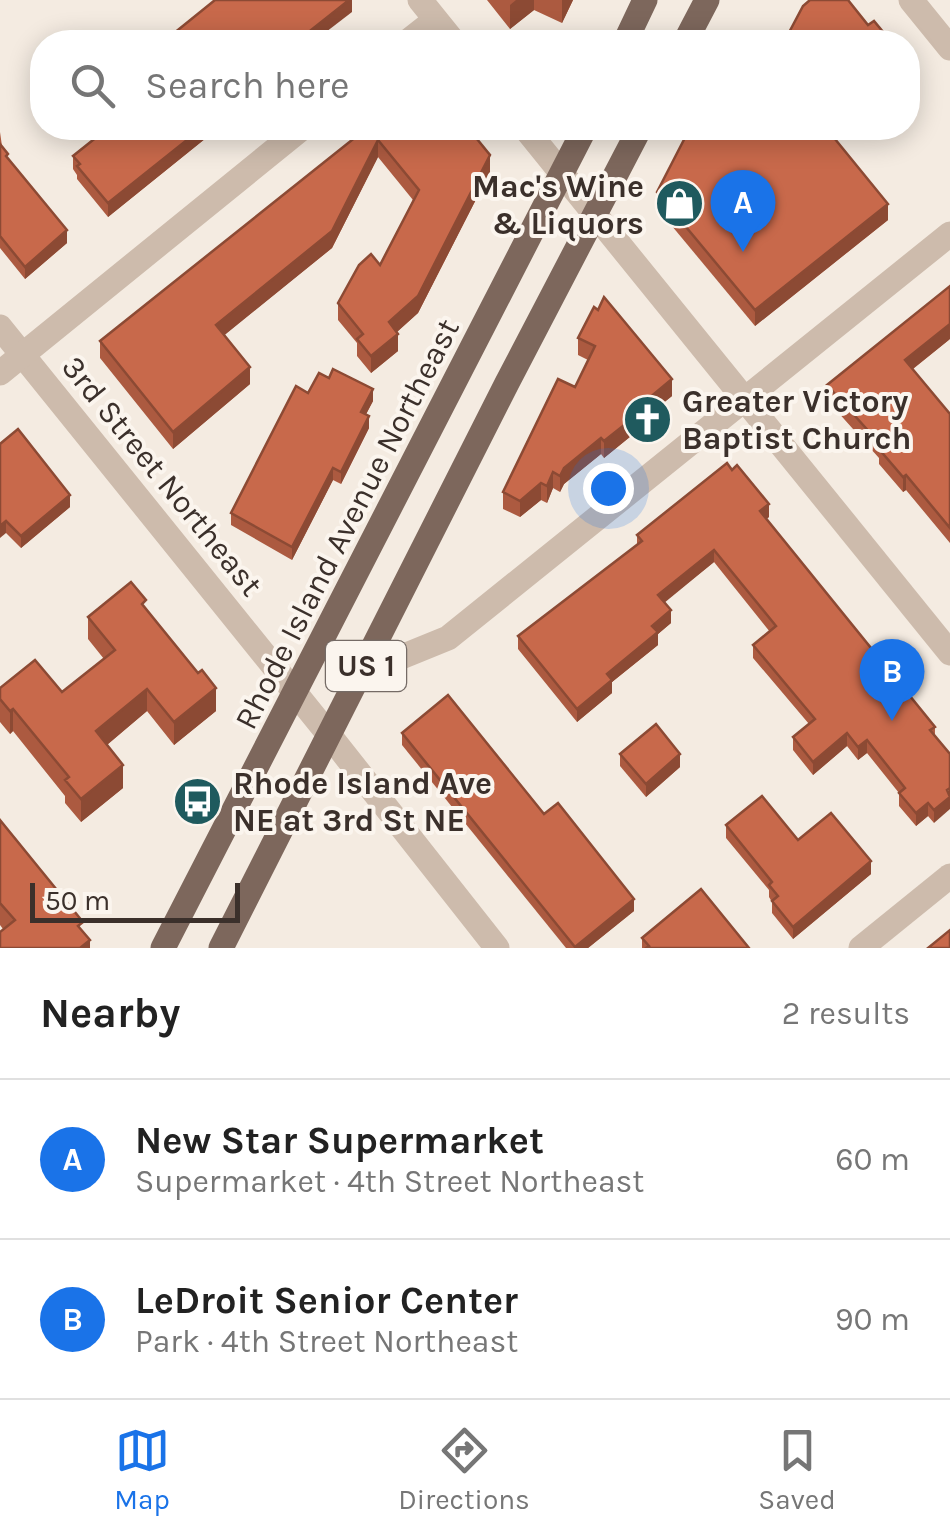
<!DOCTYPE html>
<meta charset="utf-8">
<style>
:root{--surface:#fff;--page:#f6f6f6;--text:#222;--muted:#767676;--line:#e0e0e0;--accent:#1a73e8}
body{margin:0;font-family:Karla,sans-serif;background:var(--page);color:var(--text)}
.scale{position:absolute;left:30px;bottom:25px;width:210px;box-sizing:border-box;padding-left:10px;border:5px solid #3b302b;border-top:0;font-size:28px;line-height:35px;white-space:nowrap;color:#3b302b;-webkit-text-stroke:8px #fbf5ee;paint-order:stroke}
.you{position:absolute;left:608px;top:488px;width:35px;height:35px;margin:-25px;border:8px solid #fff;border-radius:50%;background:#1a73e8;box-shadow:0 0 0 15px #1a73e833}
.badge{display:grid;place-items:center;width:65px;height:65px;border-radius:50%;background:var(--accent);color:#fff;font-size:32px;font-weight:700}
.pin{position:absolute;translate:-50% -82px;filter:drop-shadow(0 2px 5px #0008)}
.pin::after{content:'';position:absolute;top:52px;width:35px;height:30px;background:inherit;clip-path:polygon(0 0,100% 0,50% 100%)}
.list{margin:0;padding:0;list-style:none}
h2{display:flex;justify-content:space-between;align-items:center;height:130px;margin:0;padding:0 40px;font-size:42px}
h2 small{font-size:32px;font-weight:400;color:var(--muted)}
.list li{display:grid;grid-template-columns:65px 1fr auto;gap:30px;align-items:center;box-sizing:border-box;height:160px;padding:0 40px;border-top:2px solid var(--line)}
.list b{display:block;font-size:38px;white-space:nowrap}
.list p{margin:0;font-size:32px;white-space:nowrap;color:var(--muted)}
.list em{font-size:32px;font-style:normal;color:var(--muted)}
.icon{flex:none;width:55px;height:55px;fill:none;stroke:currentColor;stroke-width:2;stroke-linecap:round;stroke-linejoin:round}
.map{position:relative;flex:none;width:950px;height:948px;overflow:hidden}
.search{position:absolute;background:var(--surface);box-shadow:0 5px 25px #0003;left:30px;right:30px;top:30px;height:110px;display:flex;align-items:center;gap:25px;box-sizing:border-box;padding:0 35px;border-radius:40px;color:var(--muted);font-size:38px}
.sheet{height:450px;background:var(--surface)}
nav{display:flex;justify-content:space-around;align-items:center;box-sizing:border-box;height:140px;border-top:2px solid var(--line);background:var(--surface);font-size:28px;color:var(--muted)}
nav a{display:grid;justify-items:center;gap:5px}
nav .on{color:var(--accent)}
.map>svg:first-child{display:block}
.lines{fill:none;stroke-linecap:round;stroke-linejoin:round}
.minor{stroke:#cdbbac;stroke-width:25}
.tertiary{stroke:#cdbbac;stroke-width:25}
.primary{stroke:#7d675c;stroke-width:25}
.wall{fill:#ac5a40}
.shaded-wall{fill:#8c4a34}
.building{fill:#c8694b;stroke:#8c4a34;stroke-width:2.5}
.labels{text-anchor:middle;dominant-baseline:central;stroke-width:8;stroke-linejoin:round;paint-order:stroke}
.shield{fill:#fbf5ee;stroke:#756b66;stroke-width:2.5}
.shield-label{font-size:30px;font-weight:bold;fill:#3b302b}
.poi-label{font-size:32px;font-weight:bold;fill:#3b302b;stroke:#fbf5ee;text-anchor:start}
.street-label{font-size:32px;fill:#3b302b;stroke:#fbf5ee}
</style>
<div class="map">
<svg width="950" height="948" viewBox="0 0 950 948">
<rect width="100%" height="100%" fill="#f4ebe1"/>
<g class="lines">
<g class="minor">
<polyline points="911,0 950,48"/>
<polyline points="407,42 435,20"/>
<polyline points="0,327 330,736 497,948"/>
<polyline points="0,373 302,128"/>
<polyline points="362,673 448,638 950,234"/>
<polyline points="861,948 950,876"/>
</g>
<g class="tertiary">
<polyline points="420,0 454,42"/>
<polyline points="525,128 950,653"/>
</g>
<g class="primary">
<polyline points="625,42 645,0"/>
<polyline points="685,42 707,0"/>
<polyline points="163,948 585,128"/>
<polyline points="221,948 507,383 640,128"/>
</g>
</g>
<g class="wall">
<polygon points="487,0 573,0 562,23 534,10 510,29"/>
<polygon points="108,128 218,128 217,135 211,134 108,217 77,179 77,175 73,169 73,156"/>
<polygon points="367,128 490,172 418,313 397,332 398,351 371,373 357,356 357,343 338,320 338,303 380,265 413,200 378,157 332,248 224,335 250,384 173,449 100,358 100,341"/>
<polygon points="0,132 2,146 8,159 67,243 25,279 0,248"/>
<polygon points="657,192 888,220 755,326 657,208"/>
<polygon points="594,307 672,396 647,416 647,423 604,458 601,454 564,484 560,492 553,488 547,503 541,500 520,517 503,509 503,492 575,387 588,360 578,355 578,338"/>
<polygon points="950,339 913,369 950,414 950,543 906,490 903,492 879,464 879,458 827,400 827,385"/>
<polygon points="308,393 373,401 366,414 369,428 341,484 333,480 292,560 231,525 231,513"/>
<polygon points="0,444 70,507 21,548 6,533"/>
<polygon points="769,517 766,519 935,727 934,823 928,816 916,826 899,806 899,793 867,753 858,760 847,746 813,775 793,750 793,737 809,724 753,658 753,645 770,632 714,562 664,602 671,623 658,634 658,645 612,682 612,693 577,722 518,649 518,636 637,545 637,535"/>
<polygon points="146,608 216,711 174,745 147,711 107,745 123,788 81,822 65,803 65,796 13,731 10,734 0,722 0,688 62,692 104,659 88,639 88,617"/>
<polygon points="402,733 544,814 634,911 588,948 566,948 402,745"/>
<polygon points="620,754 680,767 646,797 620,766"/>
<polygon points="0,820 83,932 90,948 3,929 0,925"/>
<polygon points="726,825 798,840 871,874 793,939 772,913 772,902 769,897 769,890 726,838"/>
<polygon points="642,938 749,948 642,948"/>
</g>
<g class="shaded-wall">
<polygon points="349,0 352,0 352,12 313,42 296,42"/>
<polygon points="516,0 534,0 534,10 510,29 510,5"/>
<polygon points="562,0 573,0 562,23"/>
<polygon points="202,128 211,128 211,134 108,217 108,203"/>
<polygon points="378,140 378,157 332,248 216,342 216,325"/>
<polygon points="490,155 490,172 418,313 389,339 389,322"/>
<polygon points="888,204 888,220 755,326 755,310"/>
<polygon points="67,230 67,243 25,279 25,267"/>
<polygon points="950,324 950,339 905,375 905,360"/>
<polygon points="398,334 398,351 371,373 371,356"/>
<polygon points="250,367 250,384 173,449 173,432"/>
<polygon points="672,379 672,396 647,416 647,423 604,458 604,441 643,403"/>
<polygon points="373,389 373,401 361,424 361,412"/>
<polygon points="369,416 369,428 341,484 341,472"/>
<polygon points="601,438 601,454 564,484 560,492 560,476 564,468"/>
<polygon points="333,468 333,480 292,560 292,547"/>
<polygon points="553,472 553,488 547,503 547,486"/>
<polygon points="906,475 906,490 903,492 903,477"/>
<polygon points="541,483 541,500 520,517 520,501"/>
<polygon points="70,495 70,507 21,548 21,536"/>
<polygon points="769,504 769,517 760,524 760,511"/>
<polygon points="6,521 6,533 0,538 0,526"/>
<polygon points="714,550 714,562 658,608 658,595"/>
<polygon points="671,610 671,623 658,634 658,645 612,682 612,693 577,722 577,709 607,674 652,626"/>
<polygon points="216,688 216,711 174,745 174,722"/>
<polygon points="147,689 147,711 96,754 96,731"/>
<polygon points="13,709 13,731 10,734 10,711"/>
<polygon points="847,733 847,746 813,775 813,762"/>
<polygon points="867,740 867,753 858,760 858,747"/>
<polygon points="680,754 680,767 646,797 646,784"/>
<polygon points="123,765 123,788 81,822 81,799"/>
<polygon points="950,788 950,809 934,823 934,810"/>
<polygon points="928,803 928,816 916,826 916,813"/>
<polygon points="871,861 871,874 793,939 793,927"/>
<polygon points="634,899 634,911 588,948 575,948"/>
<polygon points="90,940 90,948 80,948"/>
</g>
<g class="building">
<polygon points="215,0 349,0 296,42 163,42"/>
<polygon points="810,0 848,0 868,25 874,21 888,38 884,42 784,42 803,6"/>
<polygon points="108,128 202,128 108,203 77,166 80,164 73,156"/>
<polygon points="367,128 468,128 490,155 418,296 389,322 398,334 371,356 357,339 363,334 338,303 359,265 371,254 380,265 419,190 378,140 332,231 216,325 250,367 173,432 100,341"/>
<polygon points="690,128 826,128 888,204 755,310 657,192"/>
<polygon points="0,144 8,154 6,156 67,230 25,267 0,236"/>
<polygon points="950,286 950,324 905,360 950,414 950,528 906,475 903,477 879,449 882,446 827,385"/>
<polygon points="604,297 672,379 643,403 647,407 604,441 601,438 564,468 560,476 553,472 547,486 541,483 520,501 503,492 558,379 575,387 595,346 578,338 594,307 598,310"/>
<polygon points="333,369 373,389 361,412 369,416 341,472 333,468 292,547 231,513 296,386 308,393 319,373 329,378"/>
<polygon points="18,429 70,495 21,536 6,521 0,526 0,444"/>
<polygon points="727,463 732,470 737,465 769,504 760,511 935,727 930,730 950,754 950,788 947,790 950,797 934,810 928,803 916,813 899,793 905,788 867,740 858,747 847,733 813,762 793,737 815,719 753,645 776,626 714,550 658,595 671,610 652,626 658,632 607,674 612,680 577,709 518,636 642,541 637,535"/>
<polygon points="131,582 146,600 142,604 198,673 202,670 216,688 174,722 147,689 96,731 123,765 81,799 65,780 69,777 13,709 10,711 0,699 0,688 35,660 62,692 115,650 88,617"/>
<polygon points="448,695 544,814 558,803 634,899 575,947 402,733"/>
<polygon points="656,724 680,754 646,784 620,754"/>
<polygon points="762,796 798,840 831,813 871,861 793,927 772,901 778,896 769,885 772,882 726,825"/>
<polygon points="0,820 83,922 78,926 90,940 80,948 0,948 0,932 15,920 0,903"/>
<polygon points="701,889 749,948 646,948 649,946 642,938"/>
<polygon points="950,930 950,948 928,948"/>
</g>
<defs>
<symbol id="shop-disc" viewBox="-11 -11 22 22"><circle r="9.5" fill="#1f5a5e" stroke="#fbf5ee"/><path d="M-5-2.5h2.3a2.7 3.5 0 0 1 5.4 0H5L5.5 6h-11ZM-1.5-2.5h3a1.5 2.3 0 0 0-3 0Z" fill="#fff"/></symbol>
<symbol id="church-disc" viewBox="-11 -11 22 22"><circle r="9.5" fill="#1f5a5e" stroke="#fbf5ee"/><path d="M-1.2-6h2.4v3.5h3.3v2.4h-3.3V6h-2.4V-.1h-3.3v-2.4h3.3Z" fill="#fff"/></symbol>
<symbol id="bus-disc" viewBox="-11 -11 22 22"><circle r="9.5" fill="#1f5a5e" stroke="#fbf5ee"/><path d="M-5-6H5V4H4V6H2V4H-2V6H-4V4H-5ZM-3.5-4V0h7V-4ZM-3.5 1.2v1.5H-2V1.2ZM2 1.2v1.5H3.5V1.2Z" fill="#fff"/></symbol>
</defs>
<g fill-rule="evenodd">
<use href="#shop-disc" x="652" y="176" width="55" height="55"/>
<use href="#church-disc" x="620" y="392" width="55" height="55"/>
<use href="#bus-disc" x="170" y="774" width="55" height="55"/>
</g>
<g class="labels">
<rect class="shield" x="326" y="641" width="80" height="50" rx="8"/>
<g class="shield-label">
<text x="366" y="666">US 1</text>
</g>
<g class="poi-label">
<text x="644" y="186" text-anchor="end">Mac's Wine<tspan x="644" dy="37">&amp; Liquors</tspan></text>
<text x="682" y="401">Greater Victory<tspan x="682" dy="37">Baptist Church</tspan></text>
<text x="233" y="783">Rhode Island Ave<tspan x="233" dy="37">NE at 3rd St NE</tspan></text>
</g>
<g class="street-label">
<text transform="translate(162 476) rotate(51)">3rd Street Northeast</text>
<text transform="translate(347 524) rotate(-63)">Rhode Island Avenue Northeast</text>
</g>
</g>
</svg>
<div class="scale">50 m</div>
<div class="you"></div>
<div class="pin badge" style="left:743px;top:252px">A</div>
<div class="pin badge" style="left:892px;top:721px">B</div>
<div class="search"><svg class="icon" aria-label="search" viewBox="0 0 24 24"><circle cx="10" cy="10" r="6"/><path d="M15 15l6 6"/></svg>Search here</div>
</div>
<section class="sheet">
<h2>Nearby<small>2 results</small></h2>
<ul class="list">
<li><span class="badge">A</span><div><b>New Star Supermarket</b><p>Supermarket · 4th Street Northeast</p></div><em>60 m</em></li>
<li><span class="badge">B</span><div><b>LeDroit Senior Center</b><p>Park · 4th Street Northeast</p></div><em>90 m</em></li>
</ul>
</section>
<nav>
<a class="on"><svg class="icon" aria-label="map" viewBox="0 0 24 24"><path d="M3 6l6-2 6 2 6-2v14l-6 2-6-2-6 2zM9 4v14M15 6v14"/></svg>Map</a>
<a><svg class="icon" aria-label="directions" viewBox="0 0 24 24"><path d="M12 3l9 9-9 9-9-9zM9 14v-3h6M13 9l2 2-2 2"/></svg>Directions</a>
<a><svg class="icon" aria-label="saved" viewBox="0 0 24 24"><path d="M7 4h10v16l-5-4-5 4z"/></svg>Saved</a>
</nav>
